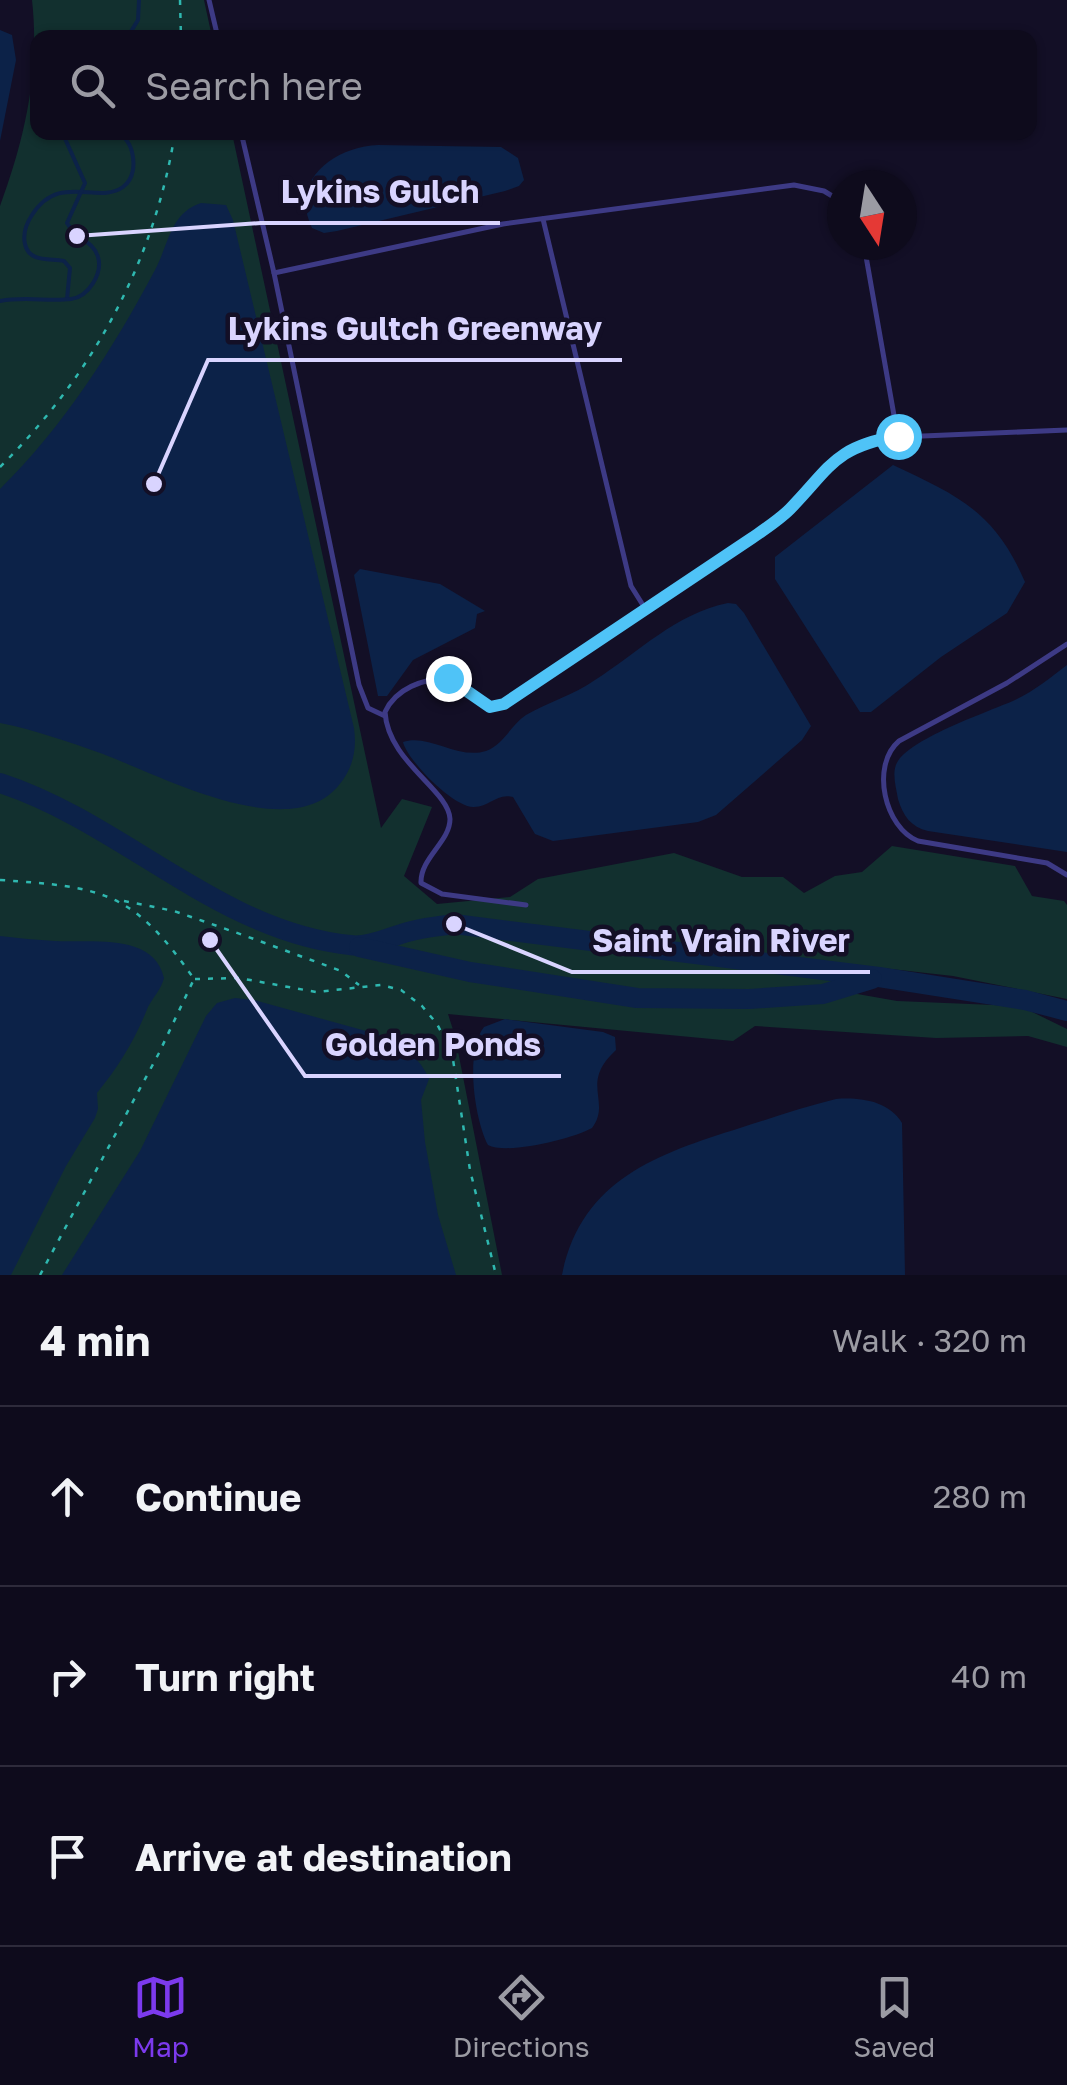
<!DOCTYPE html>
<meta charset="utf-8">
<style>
:root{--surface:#0e0b1c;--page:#1c1929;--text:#f1f3f6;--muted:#9b9ba3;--line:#2e2b3b;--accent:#7c3aed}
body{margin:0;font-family:"Golos Text",sans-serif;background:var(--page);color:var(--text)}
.compass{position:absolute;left:827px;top:170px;width:90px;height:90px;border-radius:50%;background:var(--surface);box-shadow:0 2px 8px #0004;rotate:168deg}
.stop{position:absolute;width:30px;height:30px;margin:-22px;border:8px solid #4fc3f7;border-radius:50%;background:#fff}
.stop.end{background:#4fc3f7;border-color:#fff;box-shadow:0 2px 10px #0008}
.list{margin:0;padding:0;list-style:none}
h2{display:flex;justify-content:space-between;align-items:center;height:130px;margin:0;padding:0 40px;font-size:42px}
h2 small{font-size:32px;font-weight:400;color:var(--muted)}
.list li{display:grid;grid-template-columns:65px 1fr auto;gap:30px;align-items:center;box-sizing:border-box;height:180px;padding:0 40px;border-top:2px solid var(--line)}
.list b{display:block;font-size:38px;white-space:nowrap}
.list em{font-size:32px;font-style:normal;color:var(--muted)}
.icon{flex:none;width:55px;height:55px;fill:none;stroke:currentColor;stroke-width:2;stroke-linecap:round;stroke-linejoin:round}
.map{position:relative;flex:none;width:1067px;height:1275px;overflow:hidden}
.search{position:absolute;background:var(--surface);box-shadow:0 2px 8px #0004;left:30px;right:30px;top:30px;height:110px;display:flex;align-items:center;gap:25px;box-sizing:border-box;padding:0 35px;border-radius:20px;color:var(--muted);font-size:38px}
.sheet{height:670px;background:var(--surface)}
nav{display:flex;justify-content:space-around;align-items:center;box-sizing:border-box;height:140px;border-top:2px solid var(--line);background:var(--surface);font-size:28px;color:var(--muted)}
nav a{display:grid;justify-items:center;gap:5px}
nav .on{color:var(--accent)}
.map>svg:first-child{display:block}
.green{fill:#12302f}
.water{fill:#0c2248}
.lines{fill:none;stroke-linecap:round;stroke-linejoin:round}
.stream{stroke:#0c2248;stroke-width:4}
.river{stroke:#0c2248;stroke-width:20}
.path{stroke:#2fb8b0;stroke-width:2.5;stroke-dasharray:5 8;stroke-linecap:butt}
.service{stroke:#3d3a85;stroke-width:5}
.route{stroke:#4fc3f7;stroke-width:12}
.leader{fill:none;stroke:#d9d4ff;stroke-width:4}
.callout-dot{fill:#d9d4ff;stroke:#130f26;stroke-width:4}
.callout-label{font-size:32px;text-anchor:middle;font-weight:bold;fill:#d9d4ff;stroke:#130f26;stroke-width:9;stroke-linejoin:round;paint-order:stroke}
</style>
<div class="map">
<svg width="1067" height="1275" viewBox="0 0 1067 1275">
<rect width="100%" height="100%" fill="#130f26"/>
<path class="green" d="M 32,0 L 204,0 L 212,37 L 38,38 L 38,132 L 232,133 L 381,828 L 402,799 L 432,807 L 404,876 L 437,904 L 510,897 L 538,879 L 674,853 L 742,877 L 783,877 L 804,893 L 835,876 L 862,872 L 892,846 L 1015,866 L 1032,896 L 1064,901 L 1067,905 L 1067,999 L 953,976 L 456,920 L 414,925 L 417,932 L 454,927 L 856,978 C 809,994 761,994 711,994 C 616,993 521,979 428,959 L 429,966 L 635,1001 L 747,1004 L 824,999 L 846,992 L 897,1001 L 1020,1006 L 1067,1029 L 1067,1047 L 1028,1036 L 936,1038 L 755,1026 L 733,1041 L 448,1014 L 455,1036 L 502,1275 L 0,1275 L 0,206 C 25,138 40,72 32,0 Z"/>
<g class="water">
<polygon points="0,30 12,35 16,60 0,141"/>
<path d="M 378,145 L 501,147 L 518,158 L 524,180 L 519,186 L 505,191 L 337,231 L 324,233 L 312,228 C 289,180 334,147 378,145 Z"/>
<path d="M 201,203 L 226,205 L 233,220 L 354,728 C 357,750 353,768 339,785 C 290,846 159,775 103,754 C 69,742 35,730 0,723 L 0,489 C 64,426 113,349 155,270 C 169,244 170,213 201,203 Z"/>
<path d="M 893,465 C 959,496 995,512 1025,582 L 1007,613 L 941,657 L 871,712 L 860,712 L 775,579 L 775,557 Z"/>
<polygon points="360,569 440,584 485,611 477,614 475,628 413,660 387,696 378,696 354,575"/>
<path d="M 728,603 L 736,604 L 744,613 L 811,726 L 802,740 L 716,815 L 698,822 L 553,841 L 535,834 L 513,797 C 496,793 490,807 474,807 C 454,808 407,760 403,742 C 428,733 458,760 486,751 C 503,745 511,725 526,715 C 548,702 574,695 595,680 C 639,652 675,614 728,603 Z"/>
<path d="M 1067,665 L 1067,852 L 928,831 C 911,827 903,816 898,799 C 896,787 891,771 898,761 C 914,737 988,712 1015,700 C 1034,691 1050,678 1067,665 Z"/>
<path d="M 0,936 C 18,938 37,940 55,941 C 90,943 154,932 164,978 C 161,990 153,997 148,1007 C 135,1040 119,1066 97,1093 L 98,1109 L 95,1118 L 66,1166 L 11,1275 L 0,1275 Z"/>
<path d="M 235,998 L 254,1000 L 384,1036 C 403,1045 421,1059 429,1079 L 421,1100 L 425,1142 L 438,1215 L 456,1275 L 62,1275 L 140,1151 L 206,1016 L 217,1003 Z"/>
<path d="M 505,1019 L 603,1032 L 615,1037 L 616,1050 C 579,1084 612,1101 592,1128 C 572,1139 507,1155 488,1145 C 474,1118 465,1051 484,1027 Z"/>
<path d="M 836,1099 C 860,1097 889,1101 902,1123 L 905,1275 L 562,1275 C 581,1180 657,1154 740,1128 C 772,1118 803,1107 836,1099 Z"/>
</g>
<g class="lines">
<g class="stream">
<polyline points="127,38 138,20 139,0"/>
<path d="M 67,299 L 70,268 L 64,261 C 50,258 29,263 25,244 C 23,235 26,224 32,215 C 59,172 98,205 123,187 C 134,179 135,164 132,152 C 129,140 123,135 111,132"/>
<path d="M 0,301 C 27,296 48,302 71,299 C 88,297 103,274 98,257 C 94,242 74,236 67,223 L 85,183 L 62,132"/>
</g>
<g class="river">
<path d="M 0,783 C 123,823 218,931 350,945 C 370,948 395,934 416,930 C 428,927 441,926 454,924 L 879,977 L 1025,1000 L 1067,1011"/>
<polyline points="359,947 470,972 637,998 749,999 823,994 872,979"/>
</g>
<g class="path">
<polyline points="180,0 181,38"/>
<path d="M 0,467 C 92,376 155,261 175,132"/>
<path d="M 0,880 C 103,887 133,891 194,979 L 159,1053 L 40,1275"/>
<polyline points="124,901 174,911 243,935 341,971 359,985"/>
<polyline points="195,979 239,978 316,992 381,985 401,990 422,1006 437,1024 452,1053 470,1170 496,1275"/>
</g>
<g class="service">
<polyline points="209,0 218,38"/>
<polyline points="241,132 274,273"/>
<polyline points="543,219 631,586 646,610"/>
<polyline points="864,245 895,421 910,436"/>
<path d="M 1067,644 L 1007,683 L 899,741 C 870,766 885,828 918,841 L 1047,863 L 1067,875"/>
<polyline points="385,716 368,708 359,685 274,273 503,224 794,185 824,191 842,202"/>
<path d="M 526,905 L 442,894 L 421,883 C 420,858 450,842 450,819 C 449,790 388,762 385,712 C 396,688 423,679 448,678 L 491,707 L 504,705 L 753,539 L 788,512 L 829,464 L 859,446 L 899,437 L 1067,430"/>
</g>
</g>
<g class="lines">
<path class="route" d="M 448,678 L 490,707 L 504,704 L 752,538 C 765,529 779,520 790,509 C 831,467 834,447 898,436"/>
</g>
<path class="leader" d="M77 236L261 223H500M154 484L208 360H622M454 924L572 972H870M210 940L305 1076H561"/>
<g class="callout-dot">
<circle cx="77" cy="236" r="10"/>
<circle cx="154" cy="484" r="10"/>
<circle cx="454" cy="924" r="10"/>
<circle cx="210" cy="940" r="10"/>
</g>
<g class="callout-label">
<text x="380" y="203">Lykins Gulch</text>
<text x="415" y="340">Lykins Gultch Greenway</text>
<text x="721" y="952">Saint Vrain River</text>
<text x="433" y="1056">Golden Ponds</text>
</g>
</svg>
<svg class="compass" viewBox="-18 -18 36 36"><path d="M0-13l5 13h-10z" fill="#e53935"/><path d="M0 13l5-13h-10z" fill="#9b9ba3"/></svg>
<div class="stop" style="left:898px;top:436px"></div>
<div class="stop end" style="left:448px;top:678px"></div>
<div class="search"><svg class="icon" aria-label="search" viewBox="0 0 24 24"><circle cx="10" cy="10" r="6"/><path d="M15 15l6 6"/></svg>Search here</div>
</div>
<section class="sheet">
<h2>4 min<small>Walk · 320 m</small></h2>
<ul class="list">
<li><svg class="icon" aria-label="ahead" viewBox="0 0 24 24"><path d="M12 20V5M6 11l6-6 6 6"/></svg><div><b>Continue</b></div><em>280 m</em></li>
<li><svg class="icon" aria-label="right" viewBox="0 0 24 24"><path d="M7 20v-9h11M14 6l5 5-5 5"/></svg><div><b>Turn right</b></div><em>40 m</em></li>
<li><svg class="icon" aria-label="arrive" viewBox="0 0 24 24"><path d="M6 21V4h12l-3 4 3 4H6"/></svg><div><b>Arrive at destination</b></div></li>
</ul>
</section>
<nav>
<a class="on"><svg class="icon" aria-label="map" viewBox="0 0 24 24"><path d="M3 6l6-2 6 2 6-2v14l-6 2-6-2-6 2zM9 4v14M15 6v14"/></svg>Map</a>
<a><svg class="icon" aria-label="directions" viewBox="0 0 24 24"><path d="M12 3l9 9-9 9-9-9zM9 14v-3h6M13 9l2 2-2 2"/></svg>Directions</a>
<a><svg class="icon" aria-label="saved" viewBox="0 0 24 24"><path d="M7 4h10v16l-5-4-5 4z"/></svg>Saved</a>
</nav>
